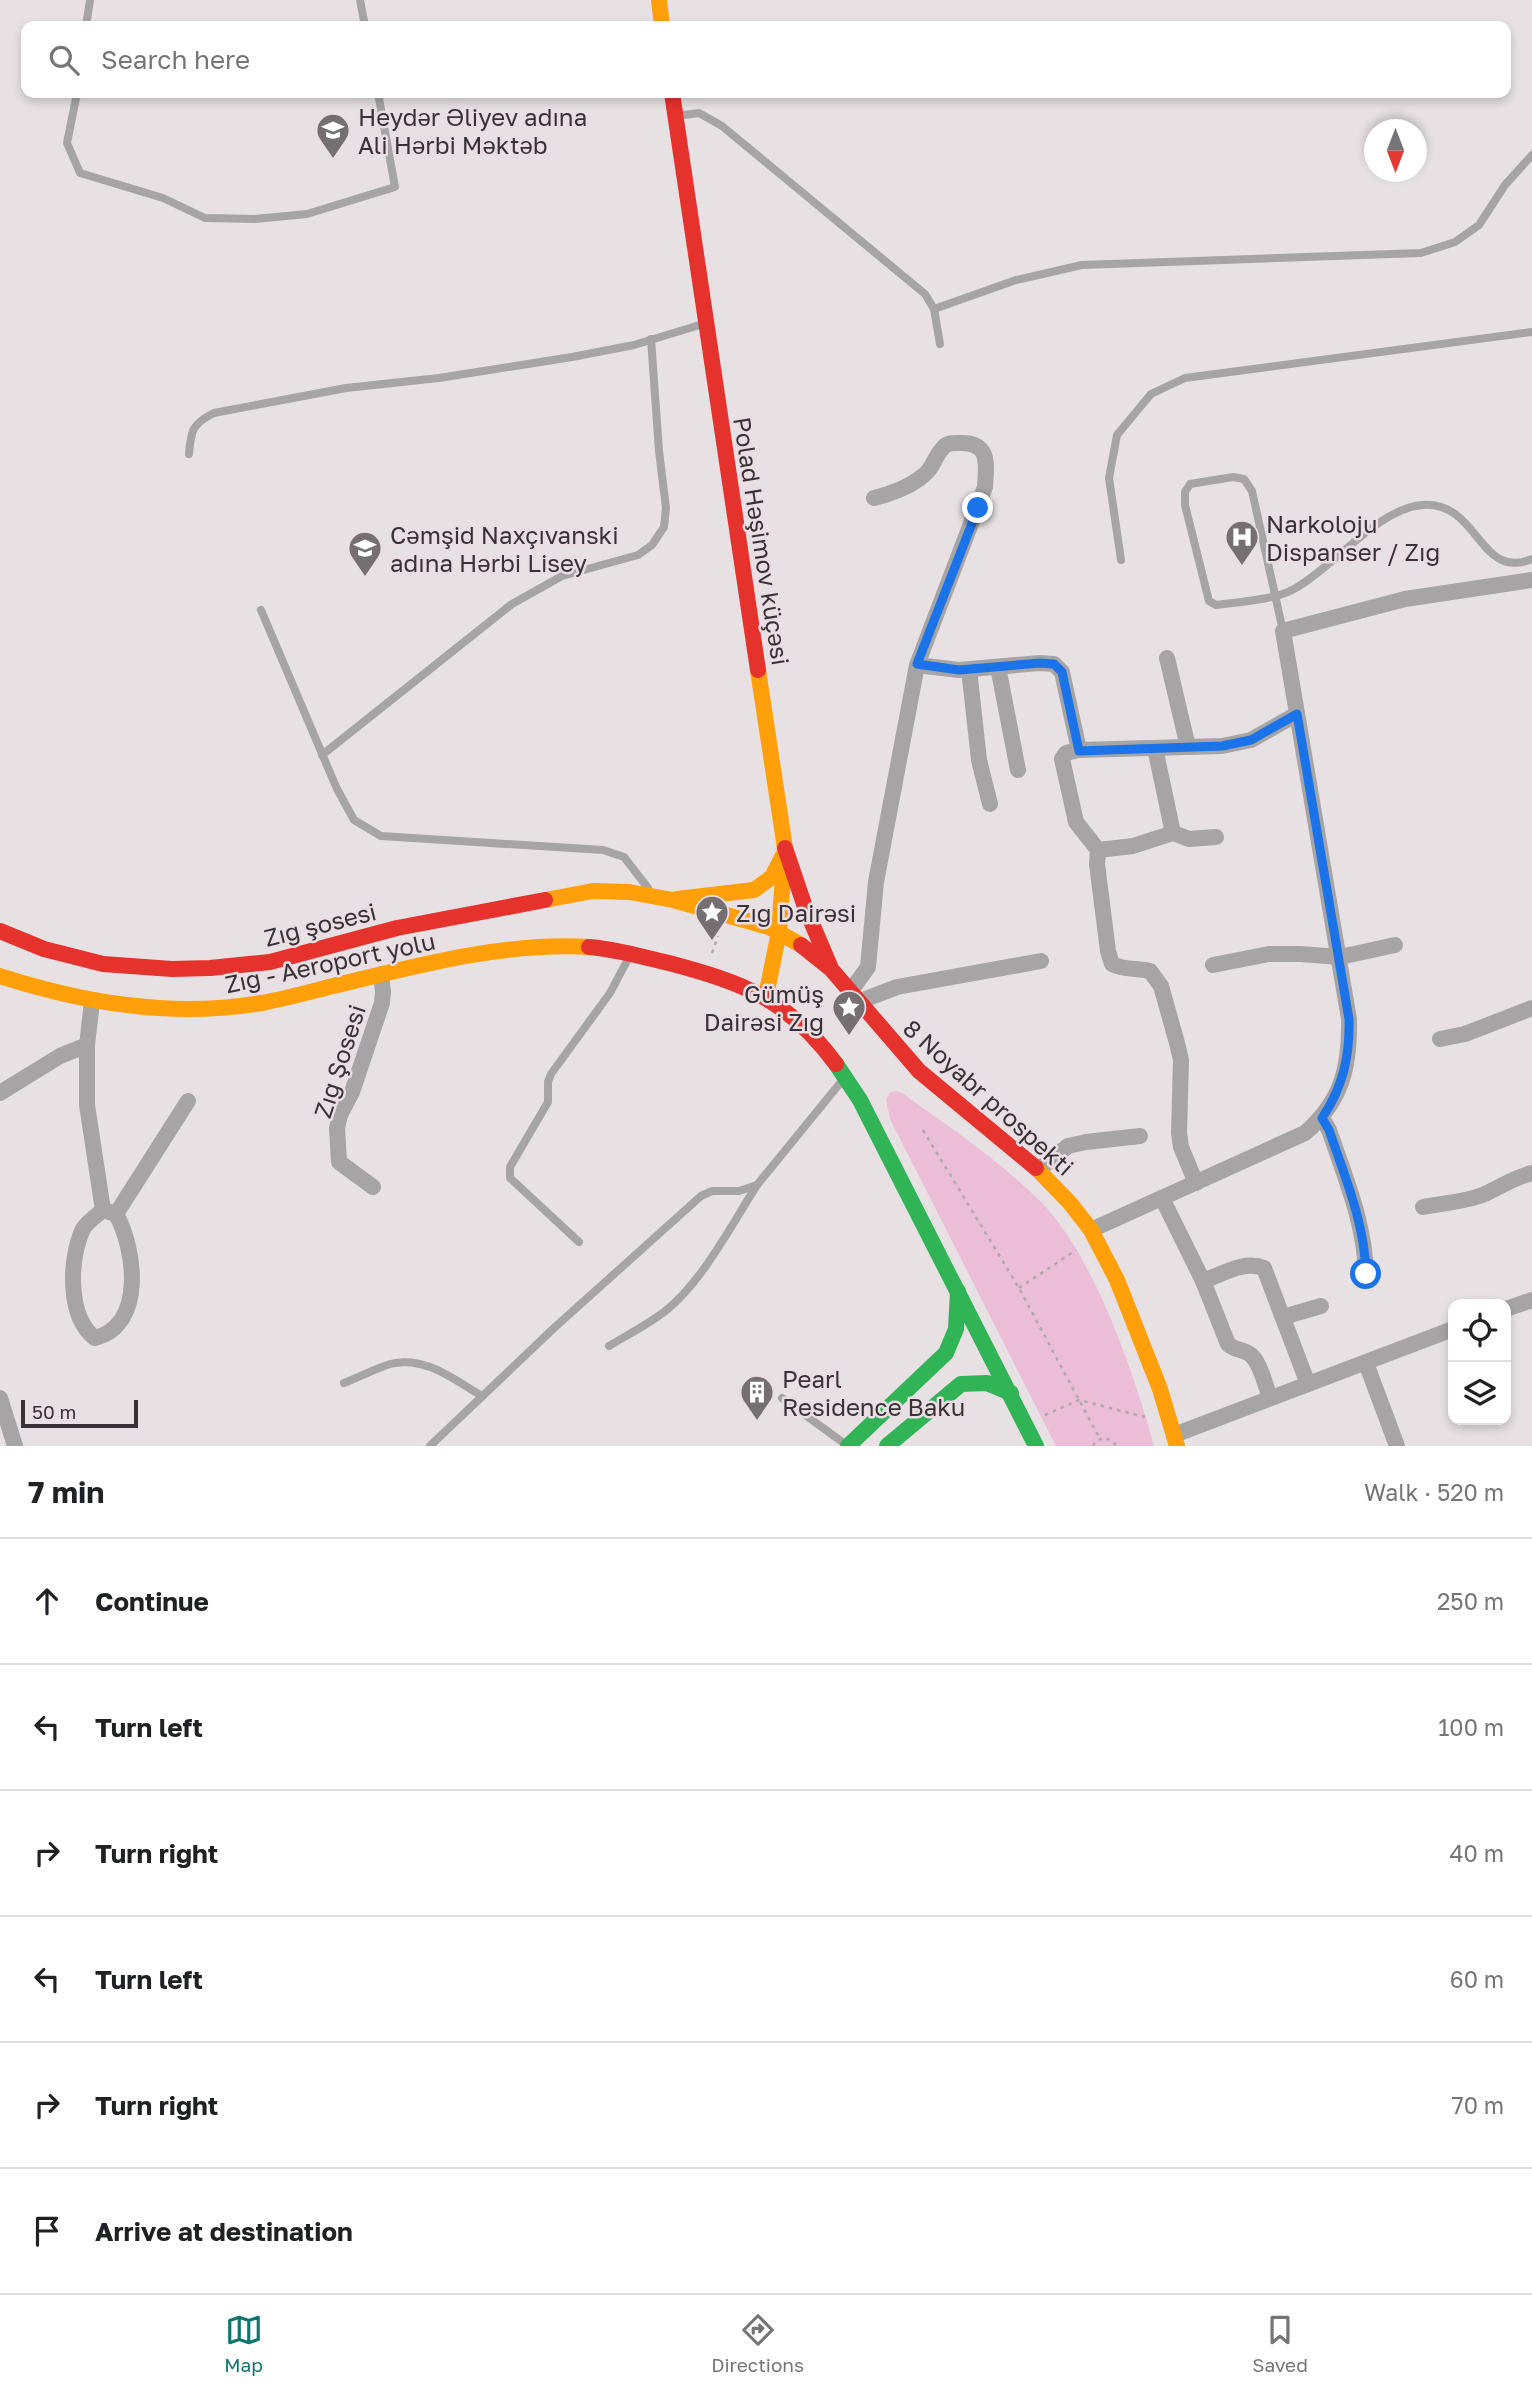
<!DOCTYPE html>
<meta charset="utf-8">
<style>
:root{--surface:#fff;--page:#f2f2f2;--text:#202124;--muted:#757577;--line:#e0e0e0;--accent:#0f766e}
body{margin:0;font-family:"Golos Text",sans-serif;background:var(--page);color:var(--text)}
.controls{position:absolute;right:21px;bottom:21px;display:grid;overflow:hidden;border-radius:14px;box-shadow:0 4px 10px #0003}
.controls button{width:63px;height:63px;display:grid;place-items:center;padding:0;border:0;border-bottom:2px solid var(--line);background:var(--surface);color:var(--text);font:35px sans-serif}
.compass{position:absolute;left:1364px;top:119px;width:63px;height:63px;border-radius:50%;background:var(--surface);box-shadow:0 4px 10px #0003;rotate:180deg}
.scale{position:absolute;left:21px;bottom:18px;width:117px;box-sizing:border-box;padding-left:7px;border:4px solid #373235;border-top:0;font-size:19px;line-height:24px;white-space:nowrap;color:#373235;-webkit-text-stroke:5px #eadee4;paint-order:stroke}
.stop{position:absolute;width:21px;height:21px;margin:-16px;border:5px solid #1a73e8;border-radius:50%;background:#fff}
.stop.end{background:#1a73e8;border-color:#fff;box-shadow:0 2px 7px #0008}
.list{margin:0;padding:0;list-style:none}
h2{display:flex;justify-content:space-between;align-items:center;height:91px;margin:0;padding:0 28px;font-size:30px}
h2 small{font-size:23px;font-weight:400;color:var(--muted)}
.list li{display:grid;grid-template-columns:46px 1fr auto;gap:21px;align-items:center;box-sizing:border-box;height:126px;padding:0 28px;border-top:2px solid var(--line)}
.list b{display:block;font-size:26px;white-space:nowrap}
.list em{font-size:23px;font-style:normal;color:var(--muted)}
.icon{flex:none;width:38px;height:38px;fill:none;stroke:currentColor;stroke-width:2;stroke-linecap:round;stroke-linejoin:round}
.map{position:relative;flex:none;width:1532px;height:1446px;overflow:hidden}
.search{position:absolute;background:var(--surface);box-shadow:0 4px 10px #0003;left:21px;right:21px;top:21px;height:77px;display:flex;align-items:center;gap:18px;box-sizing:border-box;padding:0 24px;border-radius:14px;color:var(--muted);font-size:26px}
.sheet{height:847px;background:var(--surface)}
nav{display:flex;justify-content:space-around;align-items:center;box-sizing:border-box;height:98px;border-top:2px solid var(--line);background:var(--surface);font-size:19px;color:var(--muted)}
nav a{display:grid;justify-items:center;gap:4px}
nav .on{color:var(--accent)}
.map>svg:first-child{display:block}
.green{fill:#ebbdd6}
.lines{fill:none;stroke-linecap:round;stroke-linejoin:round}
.path{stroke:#aeaaac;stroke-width:2.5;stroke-dasharray:3.5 5;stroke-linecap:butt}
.lane{stroke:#a6a4a4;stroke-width:8}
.street{stroke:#a6a4a4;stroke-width:16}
.fast{stroke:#30b455;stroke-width:16}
.slow{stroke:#ff9f0a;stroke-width:16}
.jam{stroke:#e5322d;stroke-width:16}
.route{stroke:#1a73e8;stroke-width:9}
.labels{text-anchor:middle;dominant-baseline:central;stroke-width:5;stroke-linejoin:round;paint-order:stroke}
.poi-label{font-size:24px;fill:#373235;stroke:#eadee4;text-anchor:start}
.street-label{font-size:24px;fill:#373235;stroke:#eadee4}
</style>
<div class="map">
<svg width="1532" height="1446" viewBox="0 0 1532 1446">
<rect width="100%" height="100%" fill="#e7e1e4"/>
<path class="green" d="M 895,1091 L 902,1093 C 949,1127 999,1160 1040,1201 C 1094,1255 1134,1373 1154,1446 L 1056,1446 L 890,1119 L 886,1099 L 890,1093 Z"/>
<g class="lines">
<g class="path">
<polyline points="712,953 718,936"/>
<polyline points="923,1130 1019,1288 1100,1439"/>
<polyline points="1019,1288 1076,1250"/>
<polyline points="1045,1415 1079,1400 1145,1417"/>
<polyline points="1093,1446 1096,1441 1104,1438 1113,1441 1116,1446"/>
</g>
<g class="lane">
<polyline points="360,0 365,26"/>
<polyline points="86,26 90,0"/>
<polyline points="77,93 67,143 80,173 163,198 205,218 255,219 307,214 395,187 378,93"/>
<polyline points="676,116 699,113 722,126 925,294 934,309 1016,280 1082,265 1421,253 1455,242 1479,225 1505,185 1532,155"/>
<polyline points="934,309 940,344"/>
<path d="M 189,454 C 191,430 192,424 214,413 L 346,388 L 439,378 L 572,357 L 634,345 L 703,324"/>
<polyline points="1121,560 1109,478 1117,435 1151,394 1185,378 1532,332"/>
<polyline points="261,610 337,789 354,820 381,836 603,850 624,857 648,888"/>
<path d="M 1283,631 L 1252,491 L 1244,479 L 1233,477 L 1190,484 L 1185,492 L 1185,505 L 1209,601 L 1216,605 C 1238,602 1275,600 1294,589 C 1333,568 1377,509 1422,505 C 1480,501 1478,581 1532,559"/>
<polyline points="322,755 512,604 562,576 638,555 652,545 664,527 666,508 659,451 651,339"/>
<polyline points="579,1242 510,1178 510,1167 548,1102 548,1082 551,1074 610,993 628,959"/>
<path d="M 609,1346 C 627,1335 647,1325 664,1312 C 701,1284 732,1224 757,1185"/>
<path d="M 344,1383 C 359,1377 375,1369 390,1364 C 425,1355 454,1380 482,1396"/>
<polyline points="782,1398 845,1444"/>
<polyline points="430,1446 554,1328 701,1196 712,1191 739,1191 757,1185 841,1082"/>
</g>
<g class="street">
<polyline points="1167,658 1188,747"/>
<polyline points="917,665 959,670 1040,663 1054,664 1062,672 1079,750"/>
<polyline points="998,667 1018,770"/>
<polyline points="969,669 979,760 990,804"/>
<polyline points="1155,748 1173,833"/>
<polyline points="1098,850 1133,846 1173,833 1189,839 1216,837"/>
<polyline points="1213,965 1269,954 1300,954 1340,957 1395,945"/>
<path d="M 850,992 L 868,967 L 876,882 L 917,665 L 985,487 C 986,466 991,443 962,443 C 954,443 947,442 942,449 C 933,459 934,469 919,479 C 905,489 890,494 874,498"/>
<polyline points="858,1002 897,987 1041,961"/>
<polyline points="1440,1039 1465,1034 1532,1008"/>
<path d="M 87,1045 L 87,1105 L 103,1210 C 96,1216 87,1222 83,1229 C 69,1258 67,1317 95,1338 C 146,1325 135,1248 116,1214 L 103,1210"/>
<polyline points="0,1093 60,1056 87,1045 92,1002"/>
<path d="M 1322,1118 L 1329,1130 C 1345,1177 1365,1224 1366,1274"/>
<polyline points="1038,1170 1068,1146 1086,1142 1140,1136"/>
<path d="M 1196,1183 L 1181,1147 L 1179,1133 L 1181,1060 L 1177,1043 L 1161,986 L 1150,971 C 1137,968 1123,970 1112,964 L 1108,951 L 1097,864 L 1098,850 L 1076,822 L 1062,759 L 1066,753 L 1079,750 L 1222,746 L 1251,740 L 1297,714"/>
<polyline points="373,1187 339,1162 337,1128 340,1115 352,1092 382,1003 383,992 381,974"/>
<path d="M 1162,1198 L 1203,1281 L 1228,1344 C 1234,1350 1241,1349 1248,1353 C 1260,1359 1265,1385 1270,1398"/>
<path d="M 1423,1207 C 1443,1203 1466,1202 1485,1194 C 1502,1186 1513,1178 1532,1173"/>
<polyline points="116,1214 188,1101"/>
<path d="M 1091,1230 L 1305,1133 C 1342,1101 1350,1067 1349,1019 L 1283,631 L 1405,599 L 1532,580"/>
<path d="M 1203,1281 C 1223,1274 1244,1260 1264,1268 L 1308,1384"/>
<polyline points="1506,1309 1532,1300"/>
<polyline points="1283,1317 1321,1306"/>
<polyline points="1366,1363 1397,1446"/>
<polyline points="0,1398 15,1446"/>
<polyline points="1174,1435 1453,1329"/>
</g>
<g class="fast">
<polyline points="836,1064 860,1100 1036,1446"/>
<polyline points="848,1446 946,1353 956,1329 958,1291"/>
<polyline points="887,1446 961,1384 987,1383 1011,1393"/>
</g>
<g class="slow">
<polyline points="659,0 662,26"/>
<polyline points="758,670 785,848 779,932 766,996"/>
<polyline points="677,899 754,890 772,877 782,857"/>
<polyline points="545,900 593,891 629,892 673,900 769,927 801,945"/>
<path d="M 0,976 C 85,1003 172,1018 261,1003 C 285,999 309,992 333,986 C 416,966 502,942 589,947"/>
<polyline points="1036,1168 1070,1203 1091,1230 1117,1280 1160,1389 1177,1446"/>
</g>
<g class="jam">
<polyline points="672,93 758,670"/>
<polyline points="785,848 805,907 830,966"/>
<polyline points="0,931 44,949 103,964 172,969 210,968 270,962 397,928 545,900"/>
<polyline points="801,945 831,969 919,1071 1036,1168"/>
<path d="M 589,947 C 616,949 642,957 669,963 C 744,983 788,999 836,1064"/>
</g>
</g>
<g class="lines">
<path class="route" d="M 978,508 L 917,664 L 959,670 L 1040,663 L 1054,664 L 1062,672 L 1079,751 L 1222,746 L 1251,740 L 1297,714 L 1349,1019 C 1350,1056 1343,1087 1322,1118 L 1329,1130 C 1345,1177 1365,1224 1366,1274"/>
</g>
<defs>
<symbol id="university-pin" viewBox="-11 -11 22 30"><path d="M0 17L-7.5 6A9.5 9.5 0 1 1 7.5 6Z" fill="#756f72" stroke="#eadee4"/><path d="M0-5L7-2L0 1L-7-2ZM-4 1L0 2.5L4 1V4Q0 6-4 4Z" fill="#fff"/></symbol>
<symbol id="hospital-pin" viewBox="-11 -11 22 30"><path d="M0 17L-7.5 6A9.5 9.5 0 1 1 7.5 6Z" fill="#756f72" stroke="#eadee4"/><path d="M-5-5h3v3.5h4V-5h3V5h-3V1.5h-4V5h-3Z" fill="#fff"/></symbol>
<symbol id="school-pin" viewBox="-11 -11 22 30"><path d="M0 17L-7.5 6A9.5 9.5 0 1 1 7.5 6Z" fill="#756f72" stroke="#eadee4"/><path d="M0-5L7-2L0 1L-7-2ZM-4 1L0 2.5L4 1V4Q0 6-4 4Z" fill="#fff"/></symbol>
<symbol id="sight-pin" viewBox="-11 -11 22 30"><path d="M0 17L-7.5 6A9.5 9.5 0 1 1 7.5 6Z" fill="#756f72" stroke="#eadee4"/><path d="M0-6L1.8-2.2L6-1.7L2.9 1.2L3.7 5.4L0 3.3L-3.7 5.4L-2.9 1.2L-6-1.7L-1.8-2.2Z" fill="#fff"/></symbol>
<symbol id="building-pin" viewBox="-11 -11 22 30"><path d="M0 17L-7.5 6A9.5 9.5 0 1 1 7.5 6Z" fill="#756f72" stroke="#eadee4"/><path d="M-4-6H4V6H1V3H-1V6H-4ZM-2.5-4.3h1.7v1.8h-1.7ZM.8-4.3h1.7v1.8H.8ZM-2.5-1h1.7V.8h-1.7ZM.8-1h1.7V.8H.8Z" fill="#fff"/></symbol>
</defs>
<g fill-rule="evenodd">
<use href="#university-pin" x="314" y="111" width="38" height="52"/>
<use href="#hospital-pin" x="1223" y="518" width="38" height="52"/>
<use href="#school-pin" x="346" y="529" width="38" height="52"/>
<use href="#sight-pin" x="693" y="893" width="38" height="52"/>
<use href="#sight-pin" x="830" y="988" width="38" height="52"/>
<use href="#building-pin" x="738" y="1373" width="38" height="52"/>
</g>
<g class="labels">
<g class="poi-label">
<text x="358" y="116">Heydər Əliyev adına<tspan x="358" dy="28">Ali Hərbi Məktəb</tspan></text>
<text x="1266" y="523">Narkoloju<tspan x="1266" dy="28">Dispanser / Zığ</tspan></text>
<text x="390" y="534">Cəmşid Naxçıvanski<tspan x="390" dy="28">adına Hərbi Lisey</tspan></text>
<text x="736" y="912">Zığ Dairəsi</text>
<text x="824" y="993" text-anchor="end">Gümüş<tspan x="824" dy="28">Dairəsi Zığ</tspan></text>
<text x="782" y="1378">Pearl<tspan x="782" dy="28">Residence Baku</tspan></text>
</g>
<g class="street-label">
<text transform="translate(762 541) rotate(81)">Polad Həşimov küçəsi</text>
<text transform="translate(320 924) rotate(-14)">Zığ şosesi</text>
<text transform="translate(330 962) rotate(-12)">Zığ - Aeroport yolu</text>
<text transform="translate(339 1061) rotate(-72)">Zığ Şosesi</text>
<text transform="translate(989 1097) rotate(42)">8 Noyabr prospekti</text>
</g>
</g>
</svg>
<div class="controls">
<button><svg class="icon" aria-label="locate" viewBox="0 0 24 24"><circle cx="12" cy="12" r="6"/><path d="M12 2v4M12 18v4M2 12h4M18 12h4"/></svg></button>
<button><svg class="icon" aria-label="layers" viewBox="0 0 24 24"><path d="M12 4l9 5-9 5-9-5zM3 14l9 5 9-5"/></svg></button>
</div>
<svg class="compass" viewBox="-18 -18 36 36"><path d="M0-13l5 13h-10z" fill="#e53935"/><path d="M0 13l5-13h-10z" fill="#757577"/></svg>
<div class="scale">50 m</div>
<div class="stop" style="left:1366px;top:1274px"></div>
<div class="stop end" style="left:978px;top:508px"></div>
<div class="search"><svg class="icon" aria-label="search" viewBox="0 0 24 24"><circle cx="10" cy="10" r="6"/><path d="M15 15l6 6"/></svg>Search here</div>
</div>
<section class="sheet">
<h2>7 min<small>Walk · 520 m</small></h2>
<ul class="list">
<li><svg class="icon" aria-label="ahead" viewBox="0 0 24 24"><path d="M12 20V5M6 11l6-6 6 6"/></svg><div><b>Continue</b></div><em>250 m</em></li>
<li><svg class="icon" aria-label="left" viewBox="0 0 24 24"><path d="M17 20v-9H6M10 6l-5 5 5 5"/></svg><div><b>Turn left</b></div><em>100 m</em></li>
<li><svg class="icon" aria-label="right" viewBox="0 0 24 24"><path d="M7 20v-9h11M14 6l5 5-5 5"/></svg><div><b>Turn right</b></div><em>40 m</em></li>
<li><svg class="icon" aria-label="left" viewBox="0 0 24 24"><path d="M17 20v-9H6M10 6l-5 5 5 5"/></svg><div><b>Turn left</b></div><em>60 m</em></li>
<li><svg class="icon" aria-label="right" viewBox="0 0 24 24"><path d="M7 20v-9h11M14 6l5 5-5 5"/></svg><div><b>Turn right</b></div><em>70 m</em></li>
<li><svg class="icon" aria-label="arrive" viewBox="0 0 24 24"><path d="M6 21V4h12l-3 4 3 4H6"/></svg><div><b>Arrive at destination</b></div></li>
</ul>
</section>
<nav>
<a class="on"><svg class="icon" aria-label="map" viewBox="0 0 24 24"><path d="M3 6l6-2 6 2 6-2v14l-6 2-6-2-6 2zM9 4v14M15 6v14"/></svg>Map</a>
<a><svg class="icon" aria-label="directions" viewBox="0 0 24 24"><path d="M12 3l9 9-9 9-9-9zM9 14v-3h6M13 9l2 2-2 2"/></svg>Directions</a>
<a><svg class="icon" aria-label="saved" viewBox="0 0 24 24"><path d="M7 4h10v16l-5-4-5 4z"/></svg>Saved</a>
</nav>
